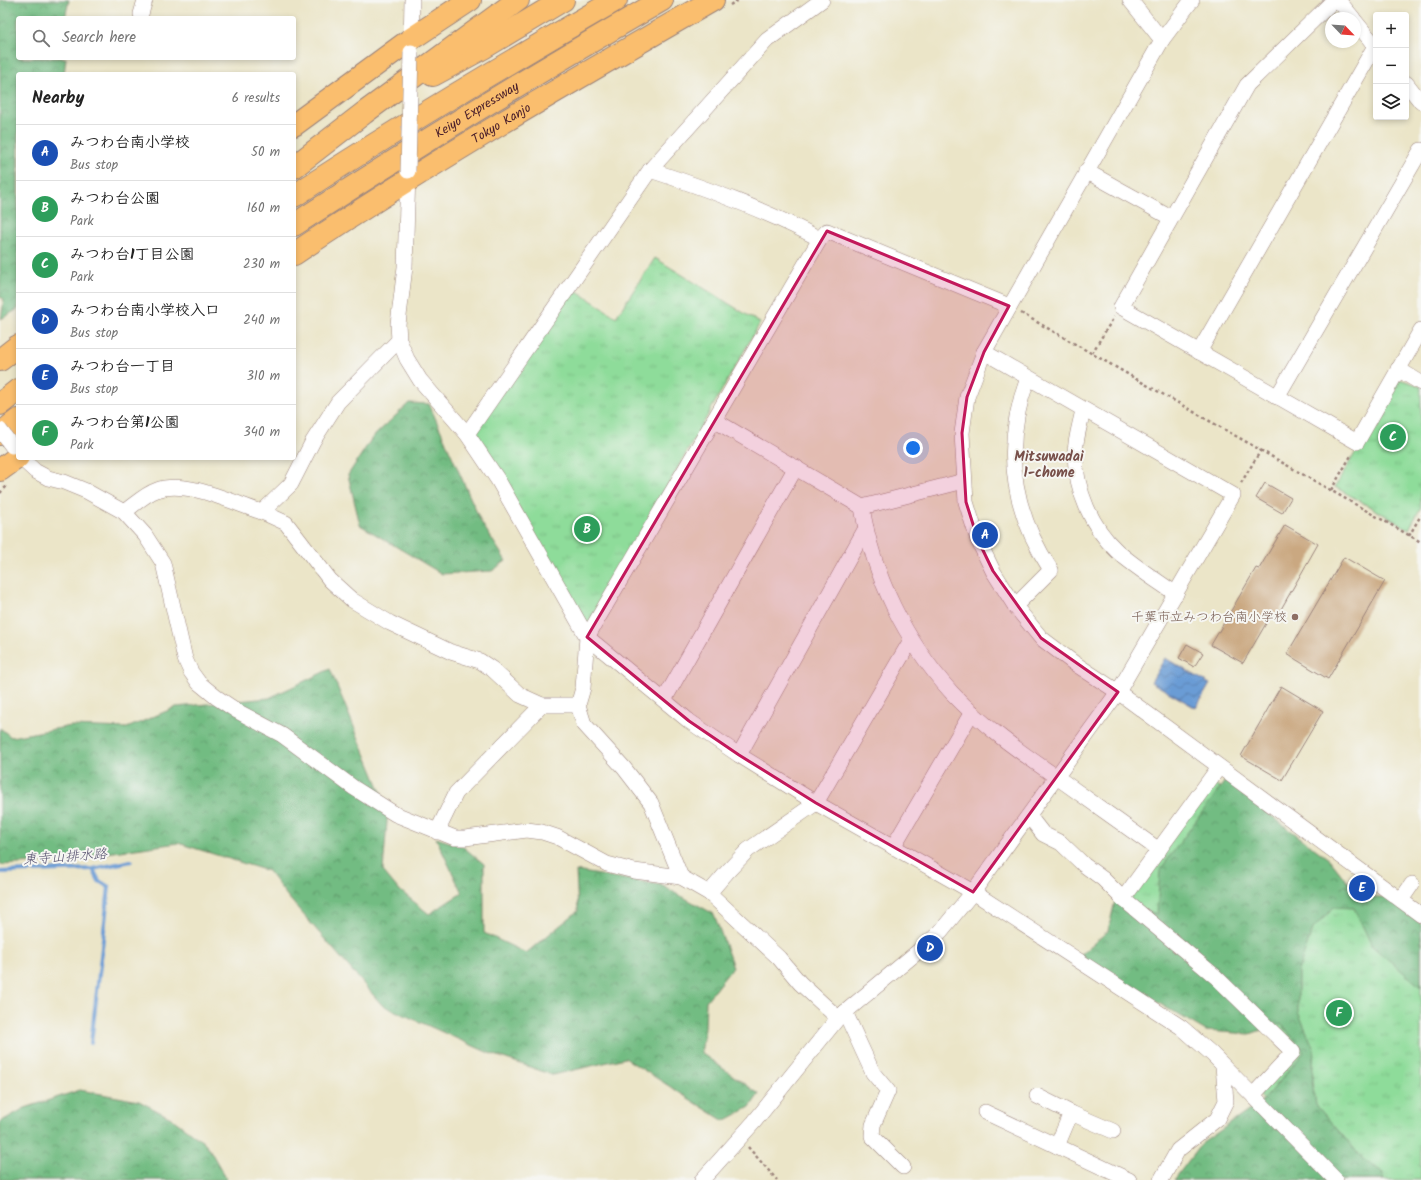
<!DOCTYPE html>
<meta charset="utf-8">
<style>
:root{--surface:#fff;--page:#f2f2f2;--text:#222;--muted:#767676;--line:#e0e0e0;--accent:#b5179e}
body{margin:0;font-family:Kalam,"Klee One",sans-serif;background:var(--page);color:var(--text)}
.controls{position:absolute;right:12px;top:12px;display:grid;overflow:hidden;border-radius:4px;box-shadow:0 2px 6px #0003}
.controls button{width:36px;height:36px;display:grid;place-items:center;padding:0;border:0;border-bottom:1px solid var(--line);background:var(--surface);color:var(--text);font:20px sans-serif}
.compass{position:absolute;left:1325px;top:12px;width:36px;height:36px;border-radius:50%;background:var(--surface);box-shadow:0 2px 6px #0003;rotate:115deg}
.you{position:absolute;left:913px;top:448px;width:14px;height:14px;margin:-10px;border:3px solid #fff;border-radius:50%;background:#1a73e8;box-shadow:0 0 0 6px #1a73e833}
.badge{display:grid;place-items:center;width:26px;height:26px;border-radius:50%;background:var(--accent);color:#fff;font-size:13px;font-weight:700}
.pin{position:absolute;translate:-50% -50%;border:2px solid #fff;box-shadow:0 1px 4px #0006}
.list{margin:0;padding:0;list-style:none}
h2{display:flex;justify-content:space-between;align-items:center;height:52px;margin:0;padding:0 16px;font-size:17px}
h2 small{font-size:13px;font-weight:400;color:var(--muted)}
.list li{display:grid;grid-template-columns:26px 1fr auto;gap:12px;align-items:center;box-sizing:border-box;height:56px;padding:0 16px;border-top:1px solid var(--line)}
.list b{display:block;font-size:15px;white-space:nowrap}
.list p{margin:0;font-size:13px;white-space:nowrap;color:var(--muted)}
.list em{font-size:13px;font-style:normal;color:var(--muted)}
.icon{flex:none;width:22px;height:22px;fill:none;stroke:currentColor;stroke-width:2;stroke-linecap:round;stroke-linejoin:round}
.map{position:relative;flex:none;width:1421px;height:1180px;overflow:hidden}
.search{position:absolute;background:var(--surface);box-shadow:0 2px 6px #0003;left:16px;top:16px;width:280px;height:44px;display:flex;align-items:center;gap:10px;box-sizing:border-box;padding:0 14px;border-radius:4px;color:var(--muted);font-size:15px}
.panel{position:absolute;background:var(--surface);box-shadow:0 2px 6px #0003;left:16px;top:72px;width:280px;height:388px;border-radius:4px}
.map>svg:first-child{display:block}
.grass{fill:url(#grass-tufts);stroke:#6c7e62}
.forest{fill:url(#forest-crowns);stroke:#5e6e56}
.water{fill:url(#water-waves);stroke:#5a5e80}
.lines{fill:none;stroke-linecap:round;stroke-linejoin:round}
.stream{stroke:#6b9cd5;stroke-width:4}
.building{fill:#caa881}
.minor-casing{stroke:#9a827a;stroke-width:16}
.highway-casing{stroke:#9a827a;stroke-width:24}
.path{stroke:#9a827a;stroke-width:2.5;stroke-dasharray:3 3;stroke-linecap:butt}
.minor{stroke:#fff;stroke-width:15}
.highway{stroke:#fabe6e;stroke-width:22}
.minor-bridge-casing{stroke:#9a827a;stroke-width:16;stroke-linecap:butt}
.minor-bridge{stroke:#fff;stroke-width:15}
.marked{fill:#c2185b;fill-opacity:0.2;stroke:#c2185b;stroke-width:3;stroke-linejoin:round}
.education-dot{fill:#8d6e63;stroke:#f6f6f2;stroke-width:1.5}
.labels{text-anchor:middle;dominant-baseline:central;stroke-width:4;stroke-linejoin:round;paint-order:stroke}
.street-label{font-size:13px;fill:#4a1f2b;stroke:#f6f6f2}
.education-label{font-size:13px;fill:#785e54;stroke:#f6f6f2;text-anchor:end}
.neighbourhood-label{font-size:14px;font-weight:bold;fill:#774f49;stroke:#f6f6f2}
.water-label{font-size:14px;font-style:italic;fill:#57516f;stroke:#f6f6f2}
</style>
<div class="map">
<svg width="1421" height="1180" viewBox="0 0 1421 1180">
<defs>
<pattern id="grass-tufts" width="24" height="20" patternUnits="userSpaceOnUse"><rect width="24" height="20" fill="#8edc9a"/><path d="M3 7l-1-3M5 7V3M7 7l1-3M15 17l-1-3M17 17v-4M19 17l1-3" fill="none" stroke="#7cbc85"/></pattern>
<pattern id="forest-crowns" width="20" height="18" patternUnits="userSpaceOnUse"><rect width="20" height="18" fill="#72bc82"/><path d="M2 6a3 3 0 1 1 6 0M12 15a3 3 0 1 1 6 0" fill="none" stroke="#60986b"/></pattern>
<pattern id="water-waves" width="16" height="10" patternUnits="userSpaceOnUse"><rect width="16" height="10" fill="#6b9cd5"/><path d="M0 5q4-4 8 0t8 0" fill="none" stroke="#5a7fad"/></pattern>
</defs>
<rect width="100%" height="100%" fill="#f6f6f2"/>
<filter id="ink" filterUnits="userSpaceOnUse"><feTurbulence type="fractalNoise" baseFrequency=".025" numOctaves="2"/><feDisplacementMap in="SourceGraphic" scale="8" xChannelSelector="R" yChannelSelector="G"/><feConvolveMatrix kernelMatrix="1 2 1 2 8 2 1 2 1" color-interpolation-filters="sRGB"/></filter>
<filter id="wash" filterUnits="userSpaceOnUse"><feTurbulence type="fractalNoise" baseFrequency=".012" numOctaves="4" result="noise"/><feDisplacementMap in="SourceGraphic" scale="16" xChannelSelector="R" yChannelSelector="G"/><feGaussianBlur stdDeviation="0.9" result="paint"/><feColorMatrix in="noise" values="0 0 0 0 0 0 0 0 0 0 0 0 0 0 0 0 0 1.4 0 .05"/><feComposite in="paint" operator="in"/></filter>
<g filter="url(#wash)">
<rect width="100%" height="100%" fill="#ebe5c8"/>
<g class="grass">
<polygon points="655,258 760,323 588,626 474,432 574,289 616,317"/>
<polygon points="1399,379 1421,386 1421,507 1409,529 1335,487"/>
<polygon points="1212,782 1421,935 1421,1180 1342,1180 1258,1094 1298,1054 1127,899"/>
</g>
<g class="forest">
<polygon points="0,0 69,0 65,18 18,18 18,58 66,58 64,74 18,74 18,309 1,319 4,299 0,297"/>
<polygon points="409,403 429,404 481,522 506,561 492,571 442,574 360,525 348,475 372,438"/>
<polygon points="330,669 388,809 383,871 397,888 429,914 462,893 436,838 462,846 484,864 484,933 526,953 578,911 576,871 661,885 714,914 733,967 706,1001 705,1028 701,1053 759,1094 750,1107 724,1121 625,1058 553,1075 489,1053 382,1005 288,897 268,871 178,843 35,863 0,865 0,728 11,737 71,726 127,728 176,707 269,698"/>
<polygon points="1225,781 1330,860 1359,897 1388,897 1421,923 1421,987 1372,946 1354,908 1334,907 1313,929 1298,971 1298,1012 1314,1049 1312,1081 1316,1105 1364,1160 1384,1173 1383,1180 1174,1180 1201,1144 1264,1100 1304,1052 1281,1023 1250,1034 1206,1031 1079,956 1108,931 1115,901 1157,914 1160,870"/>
<polygon points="80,1090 139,1101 171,1118 207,1145 227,1180 0,1180 0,1122 25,1108"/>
</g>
<polygon class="water" points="1165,658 1210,684 1196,708 1151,682"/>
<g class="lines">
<g class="stream">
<polyline points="0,872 93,869 131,861"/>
<polyline points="91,1043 109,887 99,881 93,869"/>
</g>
</g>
<g id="blocks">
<g class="building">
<polygon points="1265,483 1291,498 1282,513 1256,498"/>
<polygon points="1285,525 1318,544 1276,618 1271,615 1243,663 1211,645 1256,568 1259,569"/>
<polygon points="1344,557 1385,581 1328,679 1287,654"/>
<polygon points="1187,644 1203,653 1194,667 1179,658"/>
<polygon points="1281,686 1323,711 1282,780 1241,756"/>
</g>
</g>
</g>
<g filter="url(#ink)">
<use href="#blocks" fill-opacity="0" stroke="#9a827a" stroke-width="1"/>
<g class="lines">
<defs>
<g id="minor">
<polyline points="1130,0 1162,40"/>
<polyline points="1192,0 1162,40 984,352 967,397 962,433 966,502 978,540 993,571 1015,606 1041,638 1074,663 1118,692 1421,915"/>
<polyline points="1334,0 1247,85 1121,307 1357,442 1421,330"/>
<polyline points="1338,0 1353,18"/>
<polyline points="141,14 145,0"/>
<polyline points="1355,21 1376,47"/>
<polyline points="411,45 412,0"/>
<polyline points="1406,83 1421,102"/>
<path d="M 650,170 C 708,189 766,210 820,239"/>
<polyline points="1086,171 1171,218"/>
<polyline points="408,174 405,267 398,324 399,340 407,359 420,380 467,434 498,480 587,637 689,721 739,755 816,803 973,892 1181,1027 1212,1054 1336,1180"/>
<polyline points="1199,352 1375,46"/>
<polyline points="1398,369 1421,383"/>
<polyline points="1277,397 1421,150"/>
<path d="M 1083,410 C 1080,425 1075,440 1075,455 C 1076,490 1091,527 1117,551 C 1135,567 1156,580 1176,594"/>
<polyline points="714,420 862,507 964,481"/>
<polyline points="467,434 650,170 767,40 822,0"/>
<polyline points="21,458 35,471 48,478 64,482 86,491 124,512 145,535 163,563 185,659 191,672 199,683 216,697 237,711 282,735 354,788 395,814 455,838 465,838 527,830 542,832 557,837 607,864 634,871 681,877 709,893 779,958 800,983 838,1018"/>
<path d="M 862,507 C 873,576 905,641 952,693 C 983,726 1020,752 1058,778 C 1092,802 1125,826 1159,850"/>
<path d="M 124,512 C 134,505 145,494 157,490 C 186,479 233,503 262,512 L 291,484 L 313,441 L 338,402 L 399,340"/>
<polyline points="262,512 286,523 330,580 352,600 390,623 451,652 480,661 492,669 520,695 542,705 578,705"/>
<path d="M 1015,606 L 1051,570 C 1011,509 1002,446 1028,378"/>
<polyline points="664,700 796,467"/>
<polyline points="739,755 866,528"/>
<polyline points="1029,816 1043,834 1061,843 1084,865 1103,879 1123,899 1216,977 1293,1052 1253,1095"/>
<polyline points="437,832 456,793 542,705"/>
<polyline points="893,847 972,712"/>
<polyline points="681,877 651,803 624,768 584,724 578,705 583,688 587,637 820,239 827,231 1009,306"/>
<polyline points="709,893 728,871 748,850 816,803 911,640"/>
<polyline points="1123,899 1219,767"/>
<polyline points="1401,900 1412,884"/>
<polyline points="845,1012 873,1073 888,1091 873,1125 872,1136 903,1167"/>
<polyline points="1037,1096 1071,1113 1057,1146"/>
<polyline points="985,1112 1129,1180"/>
<polyline points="1071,1113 1113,1131"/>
<polyline points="702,1180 754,1122 838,1018 927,944 941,931 973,892 1118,692 1233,495 984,352"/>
<polyline points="1161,1180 1178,1150 1217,1119 1226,1101 1223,1066"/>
</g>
<g id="highway">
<polyline points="433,75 483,48 563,0"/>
<polyline points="294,125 411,39 470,0"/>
<polyline points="294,167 364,113 518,0"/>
<path d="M 294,196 C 399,127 507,63 616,0"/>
<path id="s1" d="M 294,225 C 415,146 538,72 662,0"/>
<path id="s2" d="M 294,254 C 430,163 572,81 713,0"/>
<polyline points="0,360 18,346"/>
<polyline points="0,404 18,390"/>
<polyline points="0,434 18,420"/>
<polyline points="0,470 18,457"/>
</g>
</defs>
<use href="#minor" class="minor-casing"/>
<use href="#highway" class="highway-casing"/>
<g class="path">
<polyline points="730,5 738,0"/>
<polyline points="1021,313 1421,542"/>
<polyline points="1092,353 1114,317"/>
<polyline points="1241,483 1261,450"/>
<polyline points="1331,490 1352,454"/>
<polyline points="0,493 7,486"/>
<polyline points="1409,536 1421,515"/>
<polyline points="748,1147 777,1180"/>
</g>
<use href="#minor" class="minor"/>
<use href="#highway" class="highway"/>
<defs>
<g id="minor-bridge">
<polyline points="408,171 411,52"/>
<polyline points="0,430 12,446"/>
</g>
</defs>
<use href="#minor-bridge" class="minor-bridge-casing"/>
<use href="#minor-bridge" class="minor-bridge"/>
</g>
</g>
<path class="marked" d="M 827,231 L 1009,306 L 984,352 L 967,397 L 962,433 L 966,502 L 978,540 L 993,571 L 1041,638 L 1118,692 L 973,892 L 816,803 L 739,755 L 689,721 L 587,637 Z"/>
<circle class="education-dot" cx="1295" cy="617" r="4"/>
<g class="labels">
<g class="street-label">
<text stroke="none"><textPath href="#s1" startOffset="216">Keiyo Expressway</textPath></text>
<text stroke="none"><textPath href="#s2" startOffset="245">Tokyo Kanjo</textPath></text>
</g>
<g class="education-label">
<text x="1287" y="617">千葉市立みつわ台南小学校</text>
</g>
<g class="neighbourhood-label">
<text x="1049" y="457">Mitsuwadai<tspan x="1049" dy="16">1-chome</tspan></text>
</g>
<g class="water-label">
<text transform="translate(65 857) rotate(-4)">東寺山排水路</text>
</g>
</g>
</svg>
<div class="controls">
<button>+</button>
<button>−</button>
<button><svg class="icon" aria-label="layers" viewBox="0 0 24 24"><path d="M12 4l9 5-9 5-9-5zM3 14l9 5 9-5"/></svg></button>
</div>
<svg class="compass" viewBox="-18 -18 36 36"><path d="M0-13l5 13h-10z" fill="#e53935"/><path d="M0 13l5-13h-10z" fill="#767676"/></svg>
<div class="you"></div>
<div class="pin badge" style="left:985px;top:535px;background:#1a4fb4">A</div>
<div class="pin badge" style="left:587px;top:529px;background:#2e9e5b">B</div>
<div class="pin badge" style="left:1393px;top:437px;background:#2e9e5b">C</div>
<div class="pin badge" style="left:930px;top:948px;background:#1a4fb4">D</div>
<div class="pin badge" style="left:1362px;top:888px;background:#1a4fb4">E</div>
<div class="pin badge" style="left:1339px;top:1013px;background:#2e9e5b">F</div>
<div class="search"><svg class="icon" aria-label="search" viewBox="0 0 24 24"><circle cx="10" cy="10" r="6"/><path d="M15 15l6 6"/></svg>Search here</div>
<section class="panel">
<h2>Nearby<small>6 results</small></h2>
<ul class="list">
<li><span class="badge" style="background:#1a4fb4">A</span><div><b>みつわ台南小学校</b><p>Bus stop</p></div><em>50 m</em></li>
<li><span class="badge" style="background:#2e9e5b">B</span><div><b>みつわ台公園</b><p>Park</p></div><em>160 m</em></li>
<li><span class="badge" style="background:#2e9e5b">C</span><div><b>みつわ台1丁目公園</b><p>Park</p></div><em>230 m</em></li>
<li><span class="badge" style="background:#1a4fb4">D</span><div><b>みつわ台南小学校入口</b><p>Bus stop</p></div><em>240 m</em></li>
<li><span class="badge" style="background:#1a4fb4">E</span><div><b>みつわ台一丁目</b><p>Bus stop</p></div><em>310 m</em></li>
<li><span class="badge" style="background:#2e9e5b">F</span><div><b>みつわ台第1公園</b><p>Park</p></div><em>340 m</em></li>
</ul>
</section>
</div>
